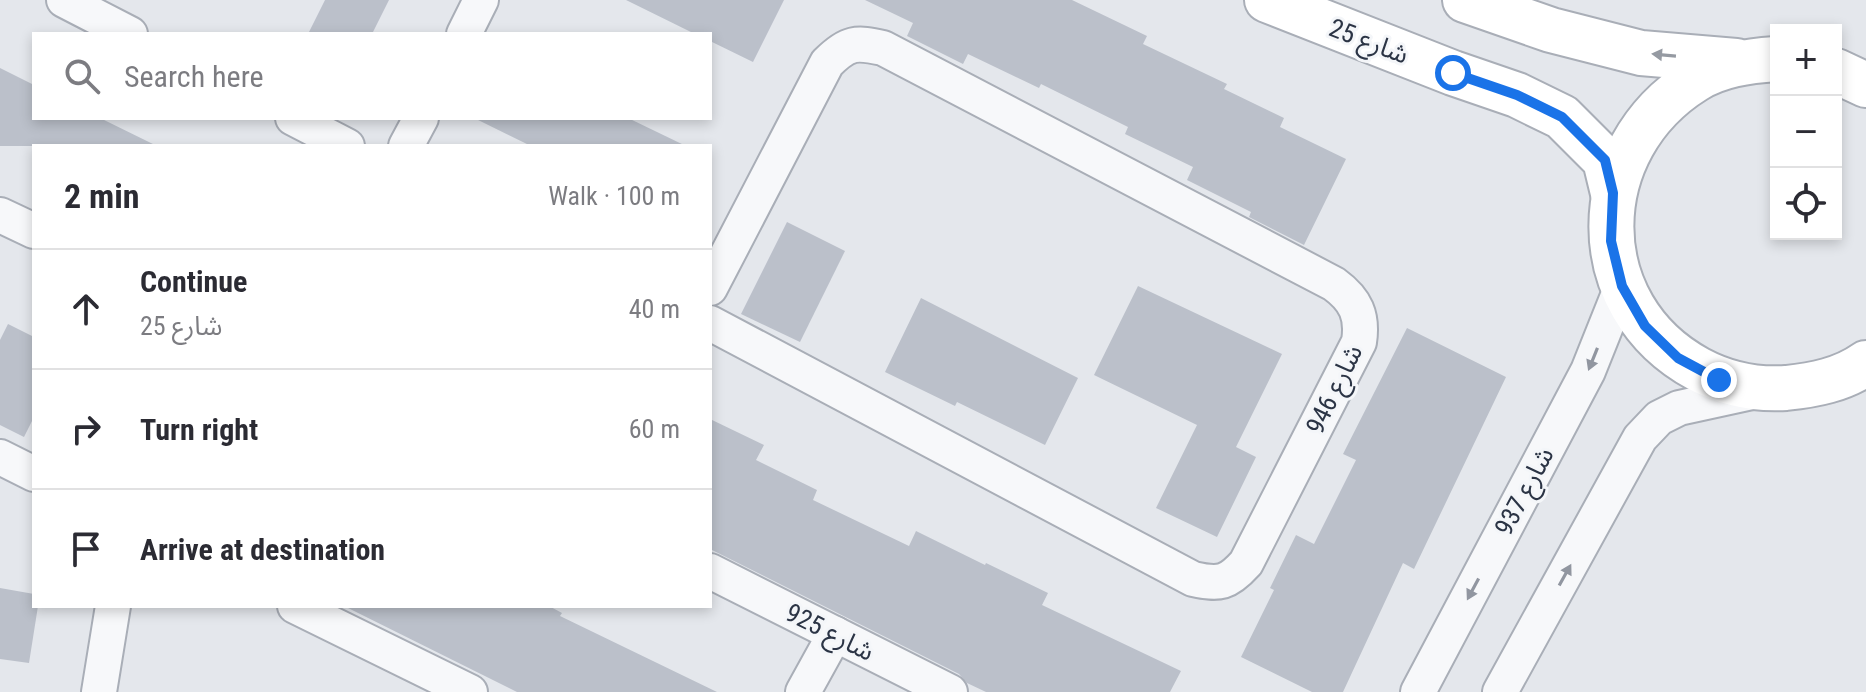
<!DOCTYPE html>
<meta charset="utf-8">
<style>
:root{--surface:#fff;--page:#f7f7f7;--text:#2b2b33;--muted:#7c7c81;--line:#e1e1e2}
body{margin:0;font-family:"Roboto Condensed","Noto Sans Arabic",sans-serif;background:var(--page);color:var(--text)}
.controls{position:absolute;right:24px;top:24px;display:grid;overflow:hidden;border-radius:0px;box-shadow:0 4px 12px #0003}
.controls button{width:72px;height:72px;display:grid;place-items:center;padding:0;border:0;border-bottom:2px solid var(--line);background:var(--surface);color:var(--text);font:40px sans-serif}
.stop{position:absolute;width:24px;height:24px;margin:-18px;border:6px solid #1a73e8;border-radius:50%;background:#fff}
.stop.end{background:#1a73e8;border-color:#fff;box-shadow:0 2px 8px #0008}
.list{margin:0;padding:0;list-style:none}
h2{display:flex;justify-content:space-between;align-items:center;height:104px;margin:0;padding:0 32px;font-size:34px}
h2 small{font-size:26px;font-weight:400;color:var(--muted)}
.list li{display:grid;grid-template-columns:52px 1fr auto;gap:24px;align-items:center;box-sizing:border-box;height:120px;padding:0 32px;border-top:2px solid var(--line)}
.list b{display:block;font-size:30px;white-space:nowrap}
.list p{margin:0;font-size:26px;white-space:nowrap;color:var(--muted)}
.list em{font-size:26px;font-style:normal;color:var(--muted)}
.icon{flex:none;width:44px;height:44px;fill:none;stroke:currentColor;stroke-width:2;stroke-linecap:round;stroke-linejoin:round}
.map{position:relative;flex:none;width:1866px;height:692px;overflow:hidden}
.search{position:absolute;background:var(--surface);box-shadow:0 4px 12px #0003;left:32px;top:32px;width:680px;height:88px;display:flex;align-items:center;gap:20px;box-sizing:border-box;padding:0 28px;border-radius:0px;color:var(--muted);font-size:30px}
.panel{position:absolute;background:var(--surface);box-shadow:0 4px 12px #0003;left:32px;top:144px;width:680px;height:464px;border-radius:0px}
.map>svg:first-child{display:block}
.building{fill:#bbc0ca}
.lines{fill:none;stroke-linecap:round;stroke-linejoin:round}
.street-casing{stroke:#a9aeb7;stroke-width:38}
.secondary-casing{stroke:#a9aeb7;stroke-width:48}
.street{stroke:#f7f8fa;stroke-width:34}
.secondary{stroke:#fff;stroke-width:44}
.oneway{fill:#959aa2}
.oneway2{fill:#9196a0}
.route{stroke:#1a73e8;stroke-width:10}
.labels{text-anchor:middle;dominant-baseline:central;stroke-width:6;stroke-linejoin:round;paint-order:stroke}
.street-label{font-size:26px;fill:#2b3445;stroke:#f4f6f9}
</style>
<div class="map">
<svg width="1866" height="692" viewBox="0 0 1866 692">
<rect width="100%" height="100%" fill="#e4e7ec"/>
<g class="building">
<polygon points="325,0 389,0 372,34 308,34"/>
<polygon points="626,0 784,0 753,62 710,41 710,34 695,34"/>
<polygon points="865,0 1072,0 1147,36 1143,44 1227,84 1224,89 1284,118 1280,127 1346,159 1304,245 1249,217 1251,212 1187,180 1193,167 1125,134 1128,127 1041,84 1039,88 968,54 963,64 907,36 913,23"/>
<polygon points="0,68 34,85 34,118 100,118 157,146 0,146"/>
<polygon points="474,118 628,118 686,146 531,146"/>
<polygon points="787,222 845,251 800,342 741,314"/>
<polygon points="1138,286 1282,354 1236,447 1256,457 1217,537 1156,508 1197,425 1094,375"/>
<polygon points="921,298 1078,378 1045,445 957,402 955,406 885,372"/>
<polygon points="8,324 34,337 34,417 24,437 0,425 0,340"/>
<polygon points="1407,328 1506,377 1414,569 1403,563 1343,692 1312,692 1241,657 1274,590 1270,588 1296,535 1314,544 1356,460 1343,454"/>
<polygon points="710,419 764,445 756,460 817,490 813,500 909,546 916,531 985,565 986,563 1048,593 1042,605 1181,671 1170,692 986,692 967,683 959,674 710,549"/>
<polygon points="0,588 34,594 34,606 38,606 29,663 0,659"/>
<polygon points="344,606 549,606 562,613 560,616 717,692 517,692"/>
</g>
<g class="lines">
<defs>
<g id="street">
<polyline points="64,0 130,34"/>
<polyline points="464,34 481,0"/>
<polyline points="293,118 347,146"/>
<polyline points="406,146 421,118"/>
<polyline points="0,215 34,231"/>
<path d="M 710,288 L 827,63 C 848,42 856,42 883,48 L 1334,284 C 1356,300 1363,316 1359,342 L 1246,563 C 1228,583 1220,585 1193,579 L 710,323"/>
<polyline points="0,457 34,474"/>
<polyline points="710,571 950,692"/>
<polyline points="295,606 470,692"/>
<polyline points="99,692 113,606"/>
<polyline points="803,692 835,634"/>
<polyline points="1418,692 1588,371 1622,286"/>
<polyline points="1500,692 1640,438 1659,418 1679,408 1757,391"/>
</g>
<g id="secondary">
<polyline points="1267,0 1453,73 1517,95 1562,117 1605,160 1613,193"/>
<polyline points="1465,0 1551,30 1641,53 1736,61"/>
<path d="M 1776,59 C 1748,61 1719,65 1695,80 C 1584,149 1582,306 1698,369 C 1726,384 1755,390 1786,388 C 1814,385 1842,380 1866,363"/>
<polyline points="1836,71 1866,85"/>
</g>
</defs>
<use href="#street" class="street-casing"/>
<use href="#secondary" class="secondary-casing"/>
<use href="#street" class="street"/>
<use href="#secondary" class="secondary"/>
</g>
<defs><path id="oneway-solid" d="M-6-.8H1V-3.2L6.5 0L1 3.2V.8H-6Z" transform="scale(2)"/></defs>
<use class="oneway" href="#oneway-solid" transform="translate(1664 55) rotate(-175)"/>
<g class="oneway2">
<use href="#oneway-solid" transform="translate(1593 359) rotate(112)"/>
<use href="#oneway-solid" transform="translate(1565 575) rotate(-61)"/>
<use href="#oneway-solid" transform="translate(1473 589) rotate(118)"/>
</g>
<g class="lines">
<polyline class="route" points="1453,73 1517,95 1562,117 1605,160 1613,193 1611,241 1622,286 1645,326 1678,358 1719,380"/>
</g>
<g class="labels">
<g class="street-label">
<text transform="translate(1369 41) rotate(21)">شارع 25</text>
<text transform="translate(1334 389) rotate(-64)">شارع 946</text>
<text transform="translate(1524 491) rotate(-62)">شارع 937</text>
<text transform="translate(830 632) rotate(27)">شارع 925</text>
</g>
</g>
</svg>
<div class="controls">
<button>+</button>
<button>−</button>
<button><svg class="icon" aria-label="locate" viewBox="0 0 24 24"><circle cx="12" cy="12" r="6"/><path d="M12 2v4M12 18v4M2 12h4M18 12h4"/></svg></button>
</div>
<div class="stop" style="left:1453px;top:73px"></div>
<div class="stop end" style="left:1719px;top:380px"></div>
<div class="search"><svg class="icon" aria-label="search" viewBox="0 0 24 24"><circle cx="10" cy="10" r="6"/><path d="M15 15l6 6"/></svg>Search here</div>
<section class="panel">
<h2>2 min<small>Walk · 100 m</small></h2>
<ul class="list">
<li><svg class="icon" aria-label="ahead" viewBox="0 0 24 24"><path d="M12 20V5M6 11l6-6 6 6"/></svg><div><b>Continue</b><p>شارع 25</p></div><em>40 m</em></li>
<li><svg class="icon" aria-label="right" viewBox="0 0 24 24"><path d="M7 20v-9h11M14 6l5 5-5 5"/></svg><div><b>Turn right</b></div><em>60 m</em></li>
<li><svg class="icon" aria-label="arrive" viewBox="0 0 24 24"><path d="M6 21V4h12l-3 4 3 4H6"/></svg><div><b>Arrive at destination</b></div></li>
</ul>
</section>
</div>
